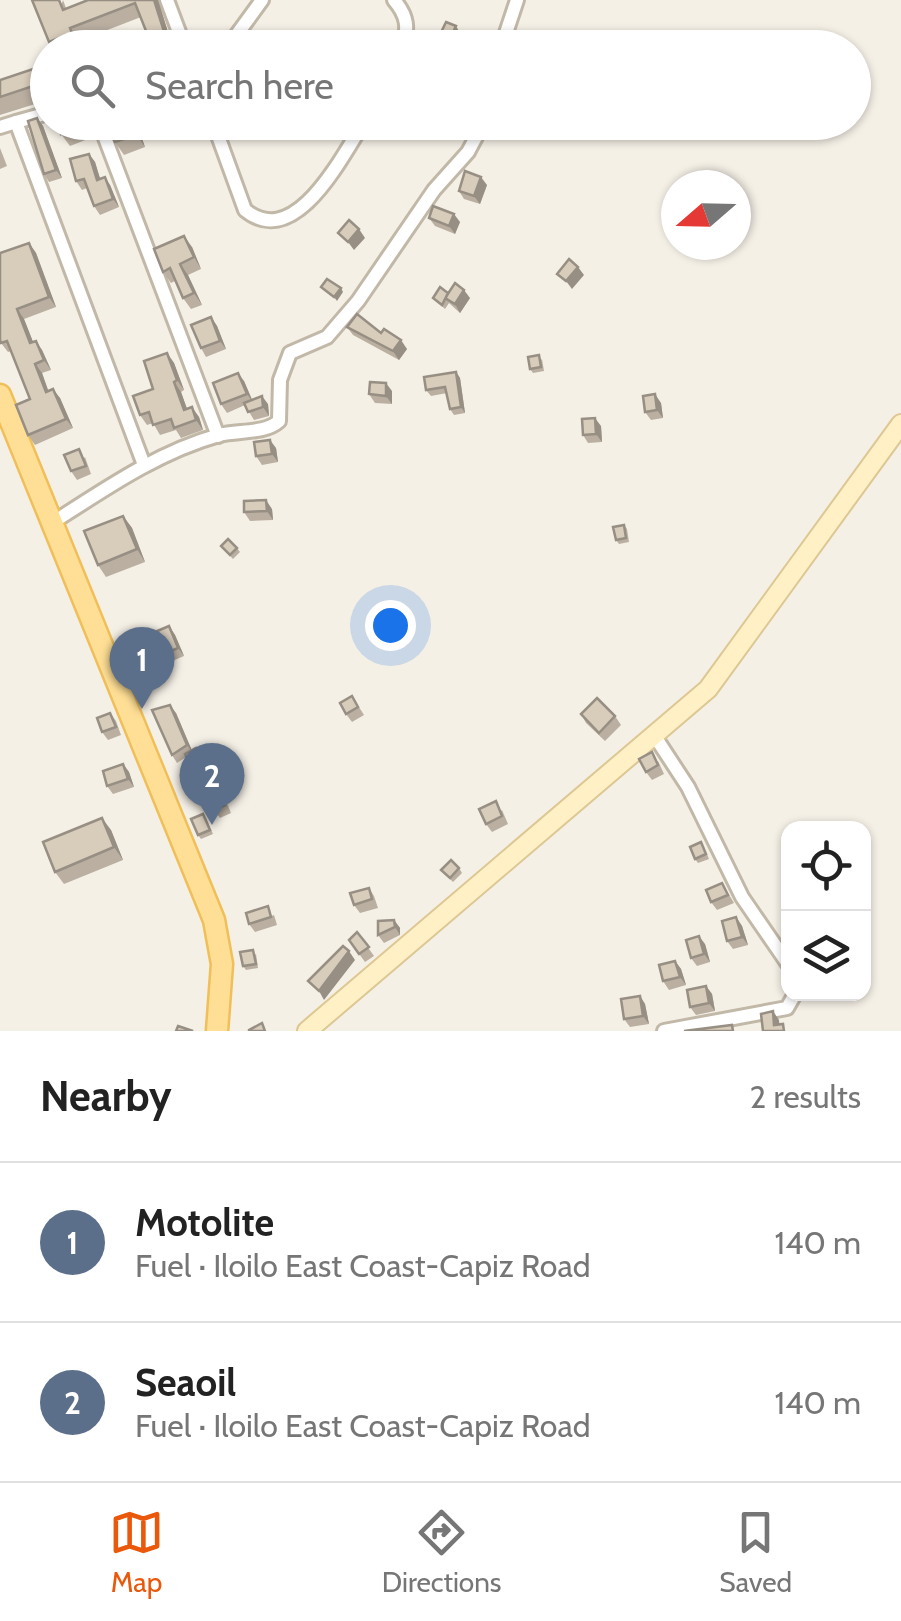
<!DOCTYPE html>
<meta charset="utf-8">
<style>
:root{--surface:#fff;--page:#f2f2f2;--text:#222;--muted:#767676;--line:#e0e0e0;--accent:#ea580c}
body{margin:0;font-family:Cabin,sans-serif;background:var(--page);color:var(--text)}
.controls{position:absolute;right:30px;bottom:30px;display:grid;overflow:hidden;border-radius:20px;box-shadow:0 2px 8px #0004}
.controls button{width:90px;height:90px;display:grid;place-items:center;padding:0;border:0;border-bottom:2px solid var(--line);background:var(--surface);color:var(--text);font:50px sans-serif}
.compass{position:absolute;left:661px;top:170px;width:90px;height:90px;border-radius:50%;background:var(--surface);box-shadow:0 2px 8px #0004;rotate:250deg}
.you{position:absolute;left:390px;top:625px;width:35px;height:35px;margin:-25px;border:8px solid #fff;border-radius:50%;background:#1a73e8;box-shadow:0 0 0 15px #1a73e833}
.badge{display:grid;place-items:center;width:65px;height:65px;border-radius:50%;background:var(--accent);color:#fff;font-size:32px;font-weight:700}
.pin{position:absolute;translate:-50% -82px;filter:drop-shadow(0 2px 5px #0008)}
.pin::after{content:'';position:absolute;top:52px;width:35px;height:30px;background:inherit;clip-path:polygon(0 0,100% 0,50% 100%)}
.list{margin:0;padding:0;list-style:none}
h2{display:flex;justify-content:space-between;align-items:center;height:130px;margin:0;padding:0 40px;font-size:42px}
h2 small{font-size:32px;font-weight:400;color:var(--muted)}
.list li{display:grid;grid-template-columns:65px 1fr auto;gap:30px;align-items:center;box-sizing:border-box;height:160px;padding:0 40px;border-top:2px solid var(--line)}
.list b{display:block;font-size:38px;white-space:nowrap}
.list p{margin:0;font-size:32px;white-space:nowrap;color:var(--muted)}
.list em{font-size:32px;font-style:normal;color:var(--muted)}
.icon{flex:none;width:55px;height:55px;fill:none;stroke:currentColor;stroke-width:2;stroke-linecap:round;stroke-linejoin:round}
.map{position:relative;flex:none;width:901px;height:1031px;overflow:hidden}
.search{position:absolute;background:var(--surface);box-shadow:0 2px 8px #0004;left:30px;right:30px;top:30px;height:110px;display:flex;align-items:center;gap:25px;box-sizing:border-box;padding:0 35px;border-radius:55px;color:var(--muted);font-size:38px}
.sheet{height:450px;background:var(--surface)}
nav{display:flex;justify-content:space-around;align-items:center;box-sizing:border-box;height:140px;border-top:2px solid var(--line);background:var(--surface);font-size:28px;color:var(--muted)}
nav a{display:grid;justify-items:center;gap:5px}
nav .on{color:var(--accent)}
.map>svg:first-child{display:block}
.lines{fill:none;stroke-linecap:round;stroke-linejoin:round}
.street-casing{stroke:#c1b8a8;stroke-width:18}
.secondary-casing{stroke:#ddc793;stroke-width:22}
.primary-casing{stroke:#f0bf5a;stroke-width:25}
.street{stroke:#fff;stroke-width:12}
.secondary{stroke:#fff0c6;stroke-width:18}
.primary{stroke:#ffdf95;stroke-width:20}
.wall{fill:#baafa1}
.shaded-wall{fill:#978f83}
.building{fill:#d8ccbb;stroke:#978f83;stroke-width:2.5}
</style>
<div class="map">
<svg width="901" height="1031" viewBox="0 0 901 1031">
<rect width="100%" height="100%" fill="#f5f0e6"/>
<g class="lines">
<defs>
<g id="street">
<polyline points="167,0 185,48"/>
<path d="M 394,0 C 407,15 410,29 401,48"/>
<polyline points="227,48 262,0"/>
<polyline points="501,48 517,0"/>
<polyline points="16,122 48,113"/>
<polyline points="99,122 218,436"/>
<path d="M 213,122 L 245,210 C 295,251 341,158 364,122"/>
<polyline points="0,127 16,122 144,465"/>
<path d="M 52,523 C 105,489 158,452 219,435 C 238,430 265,434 279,421 L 280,380 L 290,353 L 327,337 L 358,301 L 434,190 L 468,152 L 484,122"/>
<polyline points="654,735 688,787 742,897 788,964"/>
<polyline points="664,1031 787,1008 795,994"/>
</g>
<polyline id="secondary" points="307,1031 708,689 901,424"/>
<polyline id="primary" points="0,395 214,920 222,964 217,1031"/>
</defs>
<use href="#street" class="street-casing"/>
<use href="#secondary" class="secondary-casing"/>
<use href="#primary" class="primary-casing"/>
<use href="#street" class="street"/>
<use href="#secondary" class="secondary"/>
<use href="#primary" class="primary"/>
</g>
<g class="wall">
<polygon points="63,0 66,8 158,0 173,48 155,48 150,41 141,17 79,41 80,45 75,48 53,48 49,42"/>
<polygon points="48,64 48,100 0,115 0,80"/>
<polygon points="37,118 43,126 62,178 49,182 44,174"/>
<polygon points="57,122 87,122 93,137 70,146 61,134"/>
<polygon points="136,122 145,147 124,155 115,142"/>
<polygon points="0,148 7,166 0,169"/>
<polygon points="89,154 95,162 100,179 110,185 119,207 100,215 94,206 87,188 82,190 76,181"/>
<polygon points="487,185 480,204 464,199 459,191"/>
<polygon points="429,218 460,222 455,234 435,226"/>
<polygon points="29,243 36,253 56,307 24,319 33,342 42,350 51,370 42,373 48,391 60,398 73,428 35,445 28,435 30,399 11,351 8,352 1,343"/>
<polygon points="192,247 201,269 188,275 202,305 191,309 183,298 175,281 171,283 163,272"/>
<polygon points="448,293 470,298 460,313 449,303 445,309 433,298"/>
<polygon points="211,317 217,326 226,349 206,357 201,348"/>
<polygon points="347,327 381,333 407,349 399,360 353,335"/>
<polygon points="167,353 174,363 184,390 181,392 187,409 199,417 203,430 181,438 176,430 160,435 153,423 147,425 140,415 153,389"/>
<polygon points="542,359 544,371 533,373 530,369"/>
<polygon points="456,372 460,378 465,413 454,415 450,409 447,393 431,396 426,390"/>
<polygon points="244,381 252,400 268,404 269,416 254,420 245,405 227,413 221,404"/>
<polygon points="392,391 392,404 375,403 369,394"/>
<polygon points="661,403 663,418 651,420 645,412"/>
<polygon points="601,426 602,442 588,443 583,435"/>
<polygon points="276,448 278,462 262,465 256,456"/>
<polygon points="85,457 91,474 77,480 71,471"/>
<polygon points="272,509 273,520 250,521 244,512"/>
<polygon points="123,516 132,528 145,562 106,577 98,565"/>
<polygon points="624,525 627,529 629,542 619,544 616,540"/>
<polygon points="221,546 237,548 240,552 233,559"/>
<polygon points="169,626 175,635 184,656 163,665 157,657"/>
<polygon points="352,696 364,715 352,722 346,714"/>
<polygon points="110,713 116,721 121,735 108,740 102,732"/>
<polygon points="176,713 192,751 196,748 205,764 194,770 186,757 177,763 172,755"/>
<polygon points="581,714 615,716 621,725 605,741 586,723"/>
<polygon points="658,761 664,774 652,780 646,772"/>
<polygon points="123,764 129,772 134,787 113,794 107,786"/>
<polygon points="218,788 224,796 231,813 220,818 214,810"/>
<polygon points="502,810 508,824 492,832 486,824"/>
<polygon points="206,818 213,834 201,839 198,835"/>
<polygon points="111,830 123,860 64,884 55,872"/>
<polygon points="704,847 709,859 698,863 695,859"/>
<polygon points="459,868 462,873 453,882 441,870"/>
<polygon points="722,883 734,903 717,910 711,902"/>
<polygon points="369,888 374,896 378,908 360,913 354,905"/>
<polygon points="274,915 277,925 255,932 249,924"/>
<polygon points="736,917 742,926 748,945 733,949 727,941"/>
<polygon points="394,920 400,928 400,935 384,943 378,935"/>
<polygon points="357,932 374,956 365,962 349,940"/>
<polygon points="705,944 710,962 697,966 691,958"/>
<polygon points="256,954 258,968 246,970 243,966"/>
<polygon points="675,961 681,969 686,985 669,990 663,981"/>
<polygon points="706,986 712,994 715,1011 696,1015 690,1007"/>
<polygon points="640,996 645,1004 649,1024 630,1027 624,1019"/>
</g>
<g class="shaded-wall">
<polygon points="154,0 158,0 173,48 165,35"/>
<polygon points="456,26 461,35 455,48 446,48"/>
<polygon points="37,118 43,126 62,178 56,170"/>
<polygon points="132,122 136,122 145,147 137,135"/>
<polygon points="501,123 504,127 499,138 496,134"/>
<polygon points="89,154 95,162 103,188 97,180"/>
<polygon points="105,177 110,185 119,207 113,199"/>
<polygon points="481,177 487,185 480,204 474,196"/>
<polygon points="454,214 460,222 455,234 449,226"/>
<polygon points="359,229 365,238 354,250 348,242"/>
<polygon points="184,236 192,247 201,269 194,257"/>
<polygon points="29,243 36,253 56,307 49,297"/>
<polygon points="180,264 188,275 202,305 194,293"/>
<polygon points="578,267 584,275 572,289 566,281"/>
<polygon points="341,288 343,292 337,301 334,297"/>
<polygon points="464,290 470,298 460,313 455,304"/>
<polygon points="17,309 24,319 37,352 30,343"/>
<polygon points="211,317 217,326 226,349 220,341"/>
<polygon points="401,340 407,349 399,360 393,351"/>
<polygon points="36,341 42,350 51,370 44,360"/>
<polygon points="167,353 174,363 184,390 177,380"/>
<polygon points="35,364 42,373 52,401 46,392"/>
<polygon points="456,372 460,378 465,413 461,407"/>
<polygon points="238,373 244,381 253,402 247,394"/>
<polygon points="174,382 181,392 191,420 184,410"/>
<polygon points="386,383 392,391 392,404 386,396"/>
<polygon points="53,389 60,398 73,428 66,419"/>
<polygon points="655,394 661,403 663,418 657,410"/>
<polygon points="262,396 268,404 269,416 263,407"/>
<polygon points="192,407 199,417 203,430 196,420"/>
<polygon points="595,418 601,426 602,442 596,434"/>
<polygon points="270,440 276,448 278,462 272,454"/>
<polygon points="266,500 272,509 273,520 267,511"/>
<polygon points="123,516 132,528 145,562 137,549"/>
<polygon points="169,626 175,635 184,656 178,648"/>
<polygon points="170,705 176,713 193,753 187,745"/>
<polygon points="123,764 129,772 134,787 128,779"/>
<polygon points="102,818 111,830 123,860 114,847"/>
<polygon points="736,917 742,926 748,945 742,937"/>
<polygon points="394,920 400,928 400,935 395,927"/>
<polygon points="699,936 705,944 710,962 704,954"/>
<polygon points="349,951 355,960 324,1000 319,991"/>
<polygon points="675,961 681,969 686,985 680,977"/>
<polygon points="706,986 712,994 715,1011 709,1003"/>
<polygon points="640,996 645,1004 649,1024 643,1016"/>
<polygon points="773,1011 779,1020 780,1031 774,1025"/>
</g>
<g class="building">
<polygon points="32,0 59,0 63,10 88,0 154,0 165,35 150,41 135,3 70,28 72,33 49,42"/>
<polygon points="446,22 456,26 445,48 436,43"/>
<polygon points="48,64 48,81 0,97 0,80"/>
<polygon points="37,118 56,170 44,174 28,121"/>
<polygon points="57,122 83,122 84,125 61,134"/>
<polygon points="108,122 132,122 137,135 115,142"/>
<polygon points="489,122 501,123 496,134 486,129"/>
<polygon points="89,154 97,180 105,177 113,199 94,206 84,179 76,181 70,159"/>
<polygon points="465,171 481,177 474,196 459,191"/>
<polygon points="433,206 454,214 449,226 429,218"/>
<polygon points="349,220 359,229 348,242 338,233"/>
<polygon points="184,236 194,257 180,264 194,293 183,298 170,268 163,272 154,249"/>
<polygon points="29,243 49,297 17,309 30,343 36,341 44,360 35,364 46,392 53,389 66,419 28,435 16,405 30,399 7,341 1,343 0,340 0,253"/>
<polygon points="569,259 578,267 566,281 557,274"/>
<polygon points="327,279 341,288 334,297 321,287"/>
<polygon points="455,283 464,290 455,304 445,298"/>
<polygon points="440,287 448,293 442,305 433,298"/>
<polygon points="357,314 381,333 384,329 401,340 393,351 347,327"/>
<polygon points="211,317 220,341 201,348 191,325"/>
<polygon points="167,353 177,380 174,382 184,410 192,407 196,420 174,428 171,419 153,425 149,412 140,415 133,396 153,389 144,361"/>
<polygon points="539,355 541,367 530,369 528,357"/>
<polygon points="456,372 461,407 450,409 445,387 426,390 424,377"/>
<polygon points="238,373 247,394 221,404 213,383"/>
<polygon points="370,382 386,383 386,396 369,394"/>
<polygon points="655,394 657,410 645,412 643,396"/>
<polygon points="262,396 263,407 248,412 244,403"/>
<polygon points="595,418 596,434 583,435 582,419"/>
<polygon points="270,440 272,454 256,456 254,442"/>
<polygon points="79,449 86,466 71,471 64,455"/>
<polygon points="266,500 267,511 244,512 244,501"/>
<polygon points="123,516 137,549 98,565 84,531"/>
<polygon points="624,525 626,538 616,540 613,527"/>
<polygon points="228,539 237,548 230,555 221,546"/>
<polygon points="169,626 178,648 157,657 148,635"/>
<polygon points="352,696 358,707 346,714 340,703"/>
<polygon points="597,698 615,716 599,733 581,714"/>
<polygon points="170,705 187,745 172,755 152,710"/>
<polygon points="110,713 116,727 102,732 97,718"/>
<polygon points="196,748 202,759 191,766 185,754"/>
<polygon points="652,752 658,765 646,772 639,759"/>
<polygon points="123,764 128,779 107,786 103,771"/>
<polygon points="218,788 225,805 214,810 207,792"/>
<polygon points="496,801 502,816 486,824 479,809"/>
<polygon points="203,814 210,830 198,835 191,819"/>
<polygon points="102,818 114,847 55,872 43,842"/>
<polygon points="701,842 706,854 695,859 690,847"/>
<polygon points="451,860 459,868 450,878 441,870"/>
<polygon points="722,883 728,895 711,902 706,890"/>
<polygon points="369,888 372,899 354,905 350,893"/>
<polygon points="268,906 271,917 249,924 246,913"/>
<polygon points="736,917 742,937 727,941 722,921"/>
<polygon points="394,920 395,927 378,935 378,921"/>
<polygon points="357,932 369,947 359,954 349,940"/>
<polygon points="699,936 704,954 691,958 686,940"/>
<polygon points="343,946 349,951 319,991 308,981"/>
<polygon points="253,950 256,964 243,966 240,952"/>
<polygon points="675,961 680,977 663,981 659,965"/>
<polygon points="706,986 709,1003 690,1007 687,990"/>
<polygon points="640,996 643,1016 624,1019 621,999"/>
<polygon points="773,1011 774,1025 783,1024 784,1031 763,1031 761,1014"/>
<polygon points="262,1023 265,1031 249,1031 249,1030"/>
<polygon points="732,1025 733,1031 684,1031"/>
<polygon points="178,1026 193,1031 176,1031"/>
</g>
</svg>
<div class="controls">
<button><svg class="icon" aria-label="locate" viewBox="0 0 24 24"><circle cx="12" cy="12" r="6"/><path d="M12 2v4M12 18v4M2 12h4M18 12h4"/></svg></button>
<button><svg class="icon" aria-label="layers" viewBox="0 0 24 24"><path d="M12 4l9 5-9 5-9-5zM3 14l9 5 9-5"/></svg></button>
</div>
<svg class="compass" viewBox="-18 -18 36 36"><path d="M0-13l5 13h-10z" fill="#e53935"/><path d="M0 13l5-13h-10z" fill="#767676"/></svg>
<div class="you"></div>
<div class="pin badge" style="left:142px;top:709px;background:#5c6f8a">1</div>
<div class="pin badge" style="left:212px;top:825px;background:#5c6f8a">2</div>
<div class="search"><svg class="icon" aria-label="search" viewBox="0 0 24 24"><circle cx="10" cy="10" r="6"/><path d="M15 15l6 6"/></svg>Search here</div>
</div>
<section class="sheet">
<h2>Nearby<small>2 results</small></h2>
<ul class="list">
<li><span class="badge" style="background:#5c6f8a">1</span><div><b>Motolite</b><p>Fuel · Iloilo East Coast-Capiz Road</p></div><em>140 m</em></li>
<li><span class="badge" style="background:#5c6f8a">2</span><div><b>Seaoil</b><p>Fuel · Iloilo East Coast-Capiz Road</p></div><em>140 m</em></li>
</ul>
</section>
<nav>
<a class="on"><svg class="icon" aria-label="map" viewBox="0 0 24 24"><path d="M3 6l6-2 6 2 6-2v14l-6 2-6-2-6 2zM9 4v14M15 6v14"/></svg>Map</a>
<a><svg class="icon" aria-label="directions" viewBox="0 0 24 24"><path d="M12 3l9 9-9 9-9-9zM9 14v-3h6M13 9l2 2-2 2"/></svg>Directions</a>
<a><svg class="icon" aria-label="saved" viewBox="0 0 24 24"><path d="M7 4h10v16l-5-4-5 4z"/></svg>Saved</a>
</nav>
